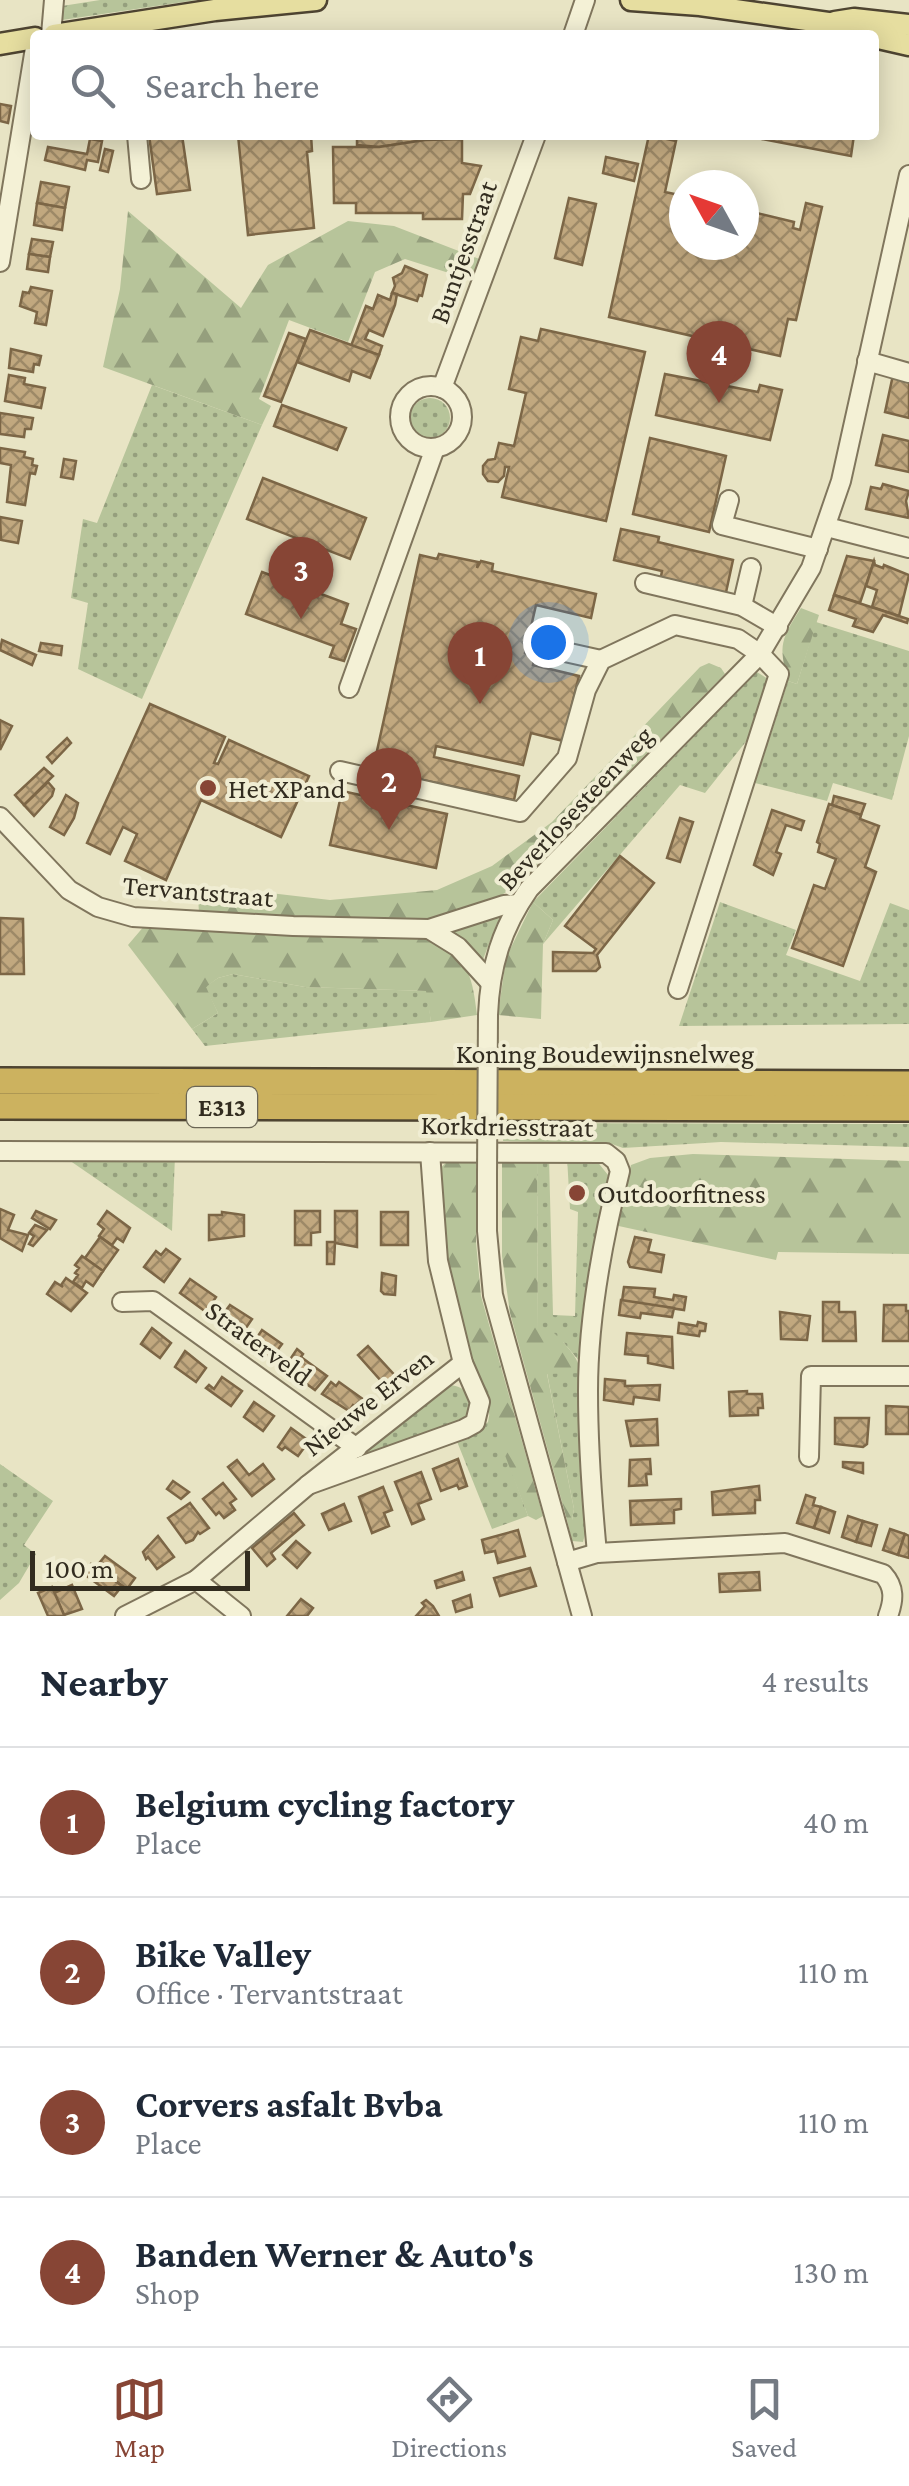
<!DOCTYPE html>
<meta charset="utf-8">
<style>
:root{--surface:#fff;--page:#f6f6f7;--text:#1f2937;--muted:#747a83;--line:#e0e1e3;--accent:#874535}
body{margin:0;font-family:"Crimson Pro",serif;background:var(--page);color:var(--text)}
.compass{position:absolute;left:669px;top:170px;width:90px;height:90px;border-radius:50%;background:var(--surface);box-shadow:0 5px 25px #0003;rotate:310deg}
.scale{position:absolute;left:30px;bottom:25px;width:220px;box-sizing:border-box;padding-left:10px;border:5px solid #322c1f;border-top:0;font-size:28px;line-height:35px;white-space:nowrap;color:#322c1f;-webkit-text-stroke:8px #f0edd3;paint-order:stroke}
.you{position:absolute;left:548px;top:642px;width:35px;height:35px;margin:-25px;border:8px solid #fff;border-radius:50%;background:#1a73e8;box-shadow:0 0 0 15px #1a73e833}
.badge{display:grid;place-items:center;width:65px;height:65px;border-radius:50%;background:var(--accent);color:#fff;font-size:32px;font-weight:700}
.pin{position:absolute;translate:-50% -82px;filter:drop-shadow(0 2px 5px #0008)}
.pin::after{content:'';position:absolute;top:52px;width:35px;height:30px;background:inherit;clip-path:polygon(0 0,100% 0,50% 100%)}
.list{margin:0;padding:0;list-style:none}
h2{display:flex;justify-content:space-between;align-items:center;height:130px;margin:0;padding:0 40px;font-size:42px}
h2 small{font-size:32px;font-weight:400;color:var(--muted)}
.list li{display:grid;grid-template-columns:65px 1fr auto;gap:30px;align-items:center;box-sizing:border-box;height:150px;padding:0 40px;border-top:2px solid var(--line)}
.list b{display:block;font-size:38px;white-space:nowrap}
.list p{margin:0;font-size:32px;white-space:nowrap;color:var(--muted)}
.list em{font-size:32px;font-style:normal;color:var(--muted)}
.icon{flex:none;width:55px;height:55px;fill:none;stroke:currentColor;stroke-width:2;stroke-linecap:round;stroke-linejoin:round}
.map{position:relative;flex:none;width:909px;height:1616px;overflow:hidden}
.search{position:absolute;background:var(--surface);box-shadow:0 5px 25px #0003;left:30px;right:30px;top:30px;height:110px;display:flex;align-items:center;gap:25px;box-sizing:border-box;padding:0 35px;border-radius:10px;color:var(--muted);font-size:38px}
.sheet{height:730px;background:var(--surface)}
nav{display:flex;justify-content:space-around;align-items:center;box-sizing:border-box;height:140px;border-top:2px solid var(--line);background:var(--surface);font-size:28px;color:var(--muted)}
nav a{display:grid;justify-items:center;gap:5px}
nav .on{color:var(--accent)}
.map>svg:first-child{display:block}
.grass{fill:url(#grass-dots)}
.forest{fill:url(#forest-firs)}
.building{fill:url(#building-cross-hatch);stroke:#7c6646;stroke-width:2.5}
.lines{fill:none;stroke-linecap:round;stroke-linejoin:round}
.minor-casing{stroke:#80765d;stroke-width:22}
.major-casing{stroke:#4e4431;stroke-width:25}
.highway-casing{stroke:#4e4431;stroke-width:30}
.minor{stroke:#f4f1d6;stroke-width:18}
.major{stroke:#e6dea0;stroke-width:20}
.highway{stroke:#ccb25f;stroke-width:25}
.minor-bridge-casing{stroke:#80765d;stroke-width:22;stroke-linecap:butt}
.minor-bridge{stroke:#f4f1d6;stroke-width:18}
.poi-dot{fill:#874535;stroke:#f0edd3;stroke-width:4}
.labels{text-anchor:middle;dominant-baseline:central;stroke-width:8;stroke-linejoin:round;paint-order:stroke}
.shield{fill:#f0edd3;stroke:#6b6655;stroke-width:2.5}
.shield-label{font-size:25px;font-weight:bold;fill:#322c1f}
.street-label{font-size:28px;fill:#322c1f;stroke:#f0edd3}
.poi-label{font-size:28px;fill:#322c1f;stroke:#f0edd3;text-anchor:start}
</style>
<div class="map">
<svg width="909" height="1616" viewBox="0 0 909 1616">
<defs>
<pattern id="grass-dots" width="8" height="8" patternUnits="userSpaceOnUse" patternTransform="scale(2.5)"><rect width="8" height="8" fill="#b7c49a"/><path d="M2 2h.1M6 6h.1" fill="none" stroke="#959f7d" stroke-width="1.8" stroke-linecap="round"/></pattern>
<pattern id="forest-firs" width="22" height="20" patternUnits="userSpaceOnUse" patternTransform="scale(2.5)"><rect width="22" height="20" fill="#b7c49a"/><path d="M5 1l3.5 6h-7zM16 11l3.5 6h-7z" fill="#959f7d"/></pattern>
<pattern id="building-cross-hatch" width="8" height="8" patternUnits="userSpaceOnUse" patternTransform="scale(2.5)"><rect width="8" height="8" fill="#c1a87f"/><path d="M0 0l8 8M0 8l8-8" fill="none" stroke="#9d8967"/></pattern>
</defs>
<rect width="100%" height="100%" fill="#e8e4c4"/>
<g class="grass">
<polygon points="100,0 197,0 62,20 62,6"/>
<polygon points="152,385 262,425 142,699 78,669 88,603 71,598 83,519 97,523"/>
<circle cx="430" cy="418" r="20"/>
<polygon points="816,622 909,651 909,736 892,800 833,783 827,801 755,783 788,681 797,684"/>
<polygon points="757,672 768,679 769,685 752,734 705,793 680,785 543,944 553,920 533,902"/>
<polygon points="720,902 796,930 786,955 860,981 890,903 909,910 909,1024 679,1026"/>
<polygon points="501,913 482,962 452,931"/>
<polygon points="233,974 305,987 427,991 431,1022 205,1046 192,1029 218,1013 205,987 218,978"/>
<polygon points="504,1123 909,1124 909,1147 721,1142 623,1148 612,1144 503,1141"/>
<polygon points="175,1156 172,1231 66,1158"/>
<polygon points="537,1156 549,1157 553,1315 575,1316 578,1212 570,1209 567,1157 596,1160 608,1175 585,1295 580,1362 564,1343 538,1331"/>
<polygon points="547,1373 581,1373 586,1530 583,1542 572,1541 567,1520 572,1520 574,1509"/>
<path d="M 448,1385 C 471,1386 471,1401 468,1420 L 354,1460 Z"/>
<polygon points="490,1411 528,1516 492,1529 456,1439 479,1430 488,1422"/>
<polygon points="0,1464 53,1501 24,1545 36,1554 19,1583 0,1600"/>
</g>
<g class="forest">
<polygon points="128,211 241,308 268,265 348,221 394,226 482,260 474,281 405,259 375,272 348,342 289,320 259,399 271,406 262,425 103,367 120,289"/>
<path d="M 801,608 L 819,615 L 797,684 L 788,681 C 778,645 781,639 801,608 Z"/>
<polygon points="709,663 721,668 725,674 517,885 494,900 441,920 199,913 198,896 270,893 330,900 437,890 492,866 552,822 700,667"/>
<polygon points="533,902 553,920 543,944 541,1019 498,1015 506,958"/>
<path d="M 145,925 L 423,937 C 466,955 472,970 477,1015 L 431,1022 L 426,991 L 305,987 L 233,974 L 218,978 L 206,987 L 218,1013 L 192,1029 L 128,945 Z"/>
<polygon points="693,1154 909,1161 909,1254 778,1252 776,1260 614,1225 631,1165 650,1158"/>
<path d="M 537,1156 L 538,1331 L 552,1331 C 564,1343 579,1357 581,1373 L 547,1374 L 574,1509 L 572,1520 L 567,1520 L 510,1313 L 502,1256 L 502,1158 Z"/>
<polygon points="449,1159 476,1160 476,1242 481,1296 543,1516 536,1520 528,1516 467,1355 442,1259 438,1171"/>
</g>
<g class="building">
<polygon points="0,104 11,106 8,123 0,121"/>
<polygon points="149,135 182,135 190,190 157,194"/>
<polygon points="238,135 311,135 312,151 307,152 314,228 248,235"/>
<polygon points="357,135 455,135 455,139 425,140 379,147 357,145"/>
<polygon points="649,135 676,141 665,192 684,196 684,245 744,245 744,210 794,222 793,228 800,230 806,203 822,207 796,320 788,319 780,356 609,317"/>
<polygon points="854,135 851,156 762,139 763,135"/>
<polygon points="90,139 102,141 98,162 87,160 85,170 45,160 48,147 87,154"/>
<polygon points="462,139 462,163 481,166 470,194 463,194 462,219 423,219 423,213 356,213 356,203 334,203 333,147 379,147 425,140"/>
<polygon points="105,149 113,151 108,172 100,170"/>
<polygon points="606,157 638,164 634,181 603,173"/>
<polygon points="41,182 69,187 65,208 37,203"/>
<polygon points="569,198 596,204 582,265 555,258"/>
<polygon points="37,203 65,208 62,230 34,225"/>
<polygon points="32,239 53,242 50,257 29,254"/>
<polygon points="29,254 50,257 48,272 27,269"/>
<polygon points="405,266 427,275 422,296 419,295 417,301 392,293 395,286 393,278 402,273"/>
<polygon points="31,287 52,291 46,325 35,323 37,312 20,306 23,292 29,293"/>
<polygon points="392,293 397,294 395,305 383,336 369,330 365,339 382,346 379,355 351,346 366,306 373,309 378,295 390,300"/>
<polygon points="541,329 645,352 606,521 502,497 509,467 505,467 504,476 498,482 488,481 483,474 483,466 488,460 495,459 499,443 514,446 526,393 509,389 521,337 538,341"/>
<polygon points="310,330 379,355 370,378 352,371 349,381 297,362"/>
<polygon points="289,333 306,339 281,402 264,396"/>
<polygon points="11,349 41,356 39,365 34,364 33,372 9,368"/>
<polygon points="665,374 758,392 760,385 782,390 770,440 656,415"/>
<polygon points="9,375 25,378 24,384 45,388 41,408 5,401"/>
<polygon points="893,375 909,379 909,418 885,412"/>
<polygon points="282,405 346,428 337,450 274,426"/>
<polygon points="0,413 33,418 31,429 25,429 24,437 0,434"/>
<polygon points="883,435 909,441 909,472 876,465"/>
<polygon points="650,438 726,456 709,532 633,514"/>
<polygon points="0,448 25,452 24,457 33,459 32,465 37,466 35,474 30,473 25,505 7,502 11,465 0,463"/>
<polygon points="64,459 76,461 73,479 61,477"/>
<polygon points="263,478 366,518 350,559 247,519"/>
<polygon points="883,484 909,491 906,501 909,518 866,509 871,487 881,489"/>
<polygon points="0,517 22,521 18,543 1,540"/>
<polygon points="621,529 659,537 658,542 733,560 725,597 660,582 662,571 614,560"/>
<polygon points="439,554 478,562 477,568 481,561 493,564 492,571 596,594 591,618 536,605 525,653 535,656 533,665 579,676 563,741 531,733 523,765 436,746 434,757 519,776 514,800 373,769 420,555 437,559"/>
<polygon points="847,556 874,561 860,603 834,595"/>
<polygon points="874,561 875,565 883,568 884,565 909,575 899,616 872,607 877,590 866,586"/>
<polygon points="262,572 348,604 341,624 356,629 344,661 330,657 334,646 246,614"/>
<polygon points="834,595 908,619 907,623 883,615 873,632 853,626 856,619 829,610"/>
<polygon points="2,640 36,655 32,665 0,650"/>
<polygon points="41,643 62,646 61,655 39,651"/>
<polygon points="150,704 225,737 214,763 218,764 229,740 309,776 281,837 201,800 166,880 125,861 137,834 123,827 110,854 87,843"/>
<polygon points="0,720 12,726 0,750"/>
<polygon points="67,738 71,743 52,763 47,757"/>
<polygon points="44,768 53,776 24,805 15,795"/>
<polygon points="48,782 54,789 52,796 34,816 24,805"/>
<polygon points="342,791 447,814 436,868 330,845"/>
<polygon points="66,795 78,803 74,818 64,835 50,827"/>
<polygon points="834,796 865,804 861,815 832,805"/>
<polygon points="829,804 861,815 860,819 879,826 865,867 876,872 843,966 792,948 814,885 825,889 836,859 818,852 820,844 817,842"/>
<polygon points="772,810 804,821 801,830 786,825 776,852 781,854 773,875 754,865"/>
<polygon points="680,818 693,822 680,862 667,858"/>
<polygon points="620,856 654,883 597,955 600,967 596,971 553,971 553,952 593,953 596,949 565,926"/>
<polygon points="0,918 23,919 24,974 0,974"/>
<polygon points="0,1209 14,1215 8,1230 28,1235 22,1251 0,1238"/>
<polygon points="36,1211 56,1220 50,1229 32,1218"/>
<polygon points="107,1211 130,1228 123,1242 117,1238 112,1245 99,1236 104,1229 98,1224"/>
<polygon points="295,1211 320,1211 320,1232 311,1233 311,1245 295,1245"/>
<polygon points="335,1211 357,1211 357,1247 335,1243"/>
<polygon points="222,1212 244,1215 244,1236 209,1240 209,1215 222,1215"/>
<rect x="381" y="1212" width="27" height="33"/>
<polygon points="35,1225 47,1230 33,1246 29,1244 34,1236 29,1233"/>
<polygon points="100,1237 118,1250 103,1271 85,1258"/>
<polygon points="635,1237 651,1240 648,1252 664,1255 661,1272 630,1267 628,1262"/>
<polygon points="327,1242 335,1242 334,1264 327,1264"/>
<polygon points="166,1249 180,1259 164,1282 144,1267 156,1251 161,1255"/>
<polygon points="82,1256 103,1271 93,1286 86,1281 82,1288 73,1282 78,1275 75,1273 79,1268 75,1265"/>
<polygon points="382,1273 396,1276 395,1295 384,1294 381,1291"/>
<polygon points="66,1278 87,1293 71,1311 47,1294 55,1282 63,1287 61,1285"/>
<polygon points="190,1279 216,1297 206,1312 180,1293"/>
<polygon points="624,1287 655,1289 654,1297 673,1300 674,1295 686,1297 684,1310 622,1301"/>
<polygon points="621,1300 674,1308 672,1317 641,1313 640,1318 619,1315"/>
<polygon points="823,1302 839,1302 839,1312 855,1312 856,1341 823,1341"/>
<polygon points="230,1305 252,1319 241,1335 218,1321"/>
<polygon points="884,1305 906,1305 906,1311 909,1311 909,1341 883,1341"/>
<polygon points="780,1312 810,1316 807,1340 781,1339"/>
<polygon points="698,1322 706,1324 705,1331 700,1331 699,1336 678,1333 679,1323 697,1326"/>
<polygon points="152,1328 171,1343 160,1358 141,1344"/>
<polygon points="262,1330 282,1344 271,1359 252,1345"/>
<polygon points="627,1333 672,1337 673,1368 648,1363 648,1356 625,1354"/>
<polygon points="368,1346 400,1381 390,1391 358,1355"/>
<polygon points="297,1349 303,1354 301,1357 327,1376 315,1390 290,1372 293,1368 287,1364"/>
<polygon points="185,1351 206,1368 196,1382 175,1367"/>
<polygon points="222,1377 242,1391 231,1406 206,1388 209,1385 214,1389"/>
<polygon points="605,1379 625,1381 625,1386 660,1385 659,1400 634,1397 633,1404 604,1400"/>
<polygon points="331,1382 336,1386 339,1382 367,1402 361,1411 353,1405 349,1411 322,1394"/>
<polygon points="747,1391 747,1394 762,1394 763,1408 758,1408 758,1415 730,1416 729,1392"/>
<polygon points="254,1402 274,1416 263,1431 244,1417"/>
<polygon points="886,1406 909,1407 909,1434 886,1434"/>
<polygon points="835,1418 869,1418 867,1444 863,1447 835,1444"/>
<polygon points="657,1419 658,1445 631,1446 626,1421"/>
<polygon points="291,1428 309,1441 298,1456 285,1447 282,1450 278,1447"/>
<polygon points="458,1459 467,1486 459,1489 457,1485 441,1491 433,1469"/>
<polygon points="650,1459 651,1474 646,1474 647,1485 629,1486 630,1460"/>
<polygon points="237,1460 249,1475 263,1464 274,1479 252,1496 228,1467"/>
<polygon points="843,1462 863,1463 863,1473 843,1467"/>
<polygon points="421,1472 431,1499 418,1504 424,1519 412,1524 395,1482"/>
<polygon points="173,1481 189,1492 181,1499 167,1489"/>
<polygon points="223,1483 236,1499 230,1503 235,1510 224,1518 219,1512 216,1515 203,1499"/>
<polygon points="759,1486 760,1500 755,1500 755,1513 713,1515 712,1492"/>
<polygon points="383,1487 392,1510 384,1513 389,1526 372,1533 359,1497"/>
<polygon points="806,1495 815,1498 813,1505 821,1507 814,1528 797,1523"/>
<polygon points="681,1499 681,1509 674,1510 674,1523 631,1525 630,1501"/>
<polygon points="190,1503 209,1528 200,1534 198,1532 193,1540 186,1543 168,1518"/>
<polygon points="344,1504 351,1521 329,1530 322,1514"/>
<polygon points="821,1507 835,1512 829,1533 814,1528"/>
<polygon points="294,1513 304,1525 271,1553 275,1559 267,1566 252,1548"/>
<polygon points="848,1516 863,1521 856,1542 842,1537"/>
<polygon points="863,1521 877,1525 871,1546 856,1542"/>
<polygon points="890,1529 905,1534 898,1555 883,1550"/>
<polygon points="518,1530 525,1556 498,1563 495,1551 485,1553 482,1540"/>
<polygon points="905,1534 909,1536 909,1558 898,1555"/>
<polygon points="158,1536 174,1557 157,1569 148,1557 146,1559 143,1552"/>
<polygon points="296,1541 310,1553 297,1568 283,1555"/>
<polygon points="105,1556 135,1578 127,1589 96,1567"/>
<polygon points="91,1564 122,1586 114,1596 84,1574"/>
<polygon points="530,1568 536,1586 500,1596 494,1578"/>
<polygon points="462,1572 464,1580 437,1588 435,1581"/>
<polygon points="759,1572 760,1590 720,1592 719,1574"/>
<polygon points="72,1585 82,1609 64,1615 54,1593"/>
<polygon points="52,1587 64,1615 62,1616 48,1616 38,1593"/>
<polygon points="470,1595 472,1607 456,1612 453,1601"/>
<polygon points="301,1599 313,1608 307,1616 287,1616"/>
<polygon points="426,1600 433,1606 439,1616 416,1616 425,1606 422,1603"/>
</g>
<g class="lines">
<defs>
<g id="minor">
<polyline points="51,35 54,0"/>
<polyline points="573,35 585,0"/>
<polyline points="137,135 141,179"/>
<polyline points="0,262 35,48"/>
<polyline points="867,361 909,373"/>
<circle cx="431" cy="417" r="31"/>
<polyline points="442,388 536,135"/>
<polyline points="729,500 722,525 818,549"/>
<polyline points="827,527 909,548"/>
<polyline points="645,583 742,606 778,627"/>
<polyline points="742,606 751,568"/>
<polyline points="538,646 601,660"/>
<polyline points="349,688 435,448"/>
<polyline points="340,771 520,812 567,758 586,690 601,660 675,625 738,639 760,654 779,674 678,989"/>
<polyline points="0,817 69,890 98,907 133,917 293,926 429,929 504,905 519,904"/>
<polyline points="429,929 458,947 489,981"/>
<path d="M 488,1015 C 490,967 501,929 529,889 L 760,654 L 811,568 L 841,481 L 909,175"/>
<path d="M 0,1151 L 606,1153 L 616,1161 L 620,1171 C 602,1243 588,1317 588,1391 C 588,1445 592,1500 597,1553"/>
<polyline points="487,1175 487,1231 493,1295 582,1616"/>
<polyline points="122,1302 153,1301 357,1448"/>
<polyline points="809,1457 811,1376 909,1376"/>
<polyline points="308,1485 464,1429 475,1423 480,1402 463,1363 438,1261 430,1152"/>
<path d="M 567,1562 L 597,1553 L 785,1543 L 883,1574 C 895,1587 894,1600 888,1616"/>
<polyline points="196,1580 241,1616"/>
<polyline points="125,1616 196,1580 308,1485 463,1363"/>
</g>
<g id="major">
<polyline points="631,0 700,5 828,23 864,35"/>
<polyline points="835,22 854,19 909,25"/>
<polyline points="54,35 215,10 316,0"/>
<polyline points="874,37 909,45"/>
<polyline points="0,44 35,38"/>
</g>
<g id="highway">
<polyline points="0,1081 909,1084"/>
<polyline points="0,1106 909,1108"/>
</g>
</defs>
<use href="#minor" class="minor-casing"/>
<use href="#major" class="major-casing"/>
<use href="#highway" class="highway-casing"/>
<use href="#minor" class="minor"/>
<use href="#major" class="major"/>
<use href="#highway" class="highway"/>
<defs>
<polyline id="minor-bridge" points="487,1175 488,1015"/>
</defs>
<use href="#minor-bridge" class="minor-bridge-casing"/>
<use href="#minor-bridge" class="minor-bridge"/>
</g>
<g class="poi-dot">
<circle cx="208" cy="788" r="10"/>
<circle cx="577" cy="1193" r="10"/>
</g>
<g class="labels">
<rect class="shield" x="187" y="1087" width="70" height="40" rx="8"/>
<g class="shield-label">
<text x="222" y="1107">E313</text>
</g>
<g class="street-label">
<text transform="translate(463 252) rotate(-70)">Buntjesstraat</text>
<text transform="translate(575 808) rotate(-47)">Beverlosesteenweg</text>
<text transform="translate(198 891) rotate(5)">Tervantstraat</text>
<text x="605" y="1053">Koning Boudewijnsnelweg</text>
<text transform="translate(507 1126) rotate(1)">Korkdriesstraat</text>
<text transform="translate(259 1343) rotate(36)">Straterveld</text>
<text transform="translate(368 1402) rotate(-38)">Nieuwe Erven</text>
</g>
<g class="poi-label">
<text x="228" y="788">Het XPand</text>
<text x="597" y="1193">Outdoorfitness</text>
</g>
</g>
</svg>
<svg class="compass" viewBox="-18 -18 36 36"><path d="M0-13l5 13h-10z" fill="#e53935"/><path d="M0 13l5-13h-10z" fill="#747a83"/></svg>
<div class="scale">100 m</div>
<div class="you"></div>
<div class="pin badge" style="left:480px;top:704px">1</div>
<div class="pin badge" style="left:389px;top:830px">2</div>
<div class="pin badge" style="left:301px;top:619px">3</div>
<div class="pin badge" style="left:719px;top:403px">4</div>
<div class="search"><svg class="icon" aria-label="search" viewBox="0 0 24 24"><circle cx="10" cy="10" r="6"/><path d="M15 15l6 6"/></svg>Search here</div>
</div>
<section class="sheet">
<h2>Nearby<small>4 results</small></h2>
<ul class="list">
<li><span class="badge">1</span><div><b>Belgium cycling factory</b><p>Place</p></div><em>40 m</em></li>
<li><span class="badge">2</span><div><b>Bike Valley</b><p>Office · Tervantstraat</p></div><em>110 m</em></li>
<li><span class="badge">3</span><div><b>Corvers asfalt Bvba</b><p>Place</p></div><em>110 m</em></li>
<li><span class="badge">4</span><div><b>Banden Werner &amp; Auto's</b><p>Shop</p></div><em>130 m</em></li>
</ul>
</section>
<nav>
<a class="on"><svg class="icon" aria-label="map" viewBox="0 0 24 24"><path d="M3 6l6-2 6 2 6-2v14l-6 2-6-2-6 2zM9 4v14M15 6v14"/></svg>Map</a>
<a><svg class="icon" aria-label="directions" viewBox="0 0 24 24"><path d="M12 3l9 9-9 9-9-9zM9 14v-3h6M13 9l2 2-2 2"/></svg>Directions</a>
<a><svg class="icon" aria-label="saved" viewBox="0 0 24 24"><path d="M7 4h10v16l-5-4-5 4z"/></svg>Saved</a>
</nav>
